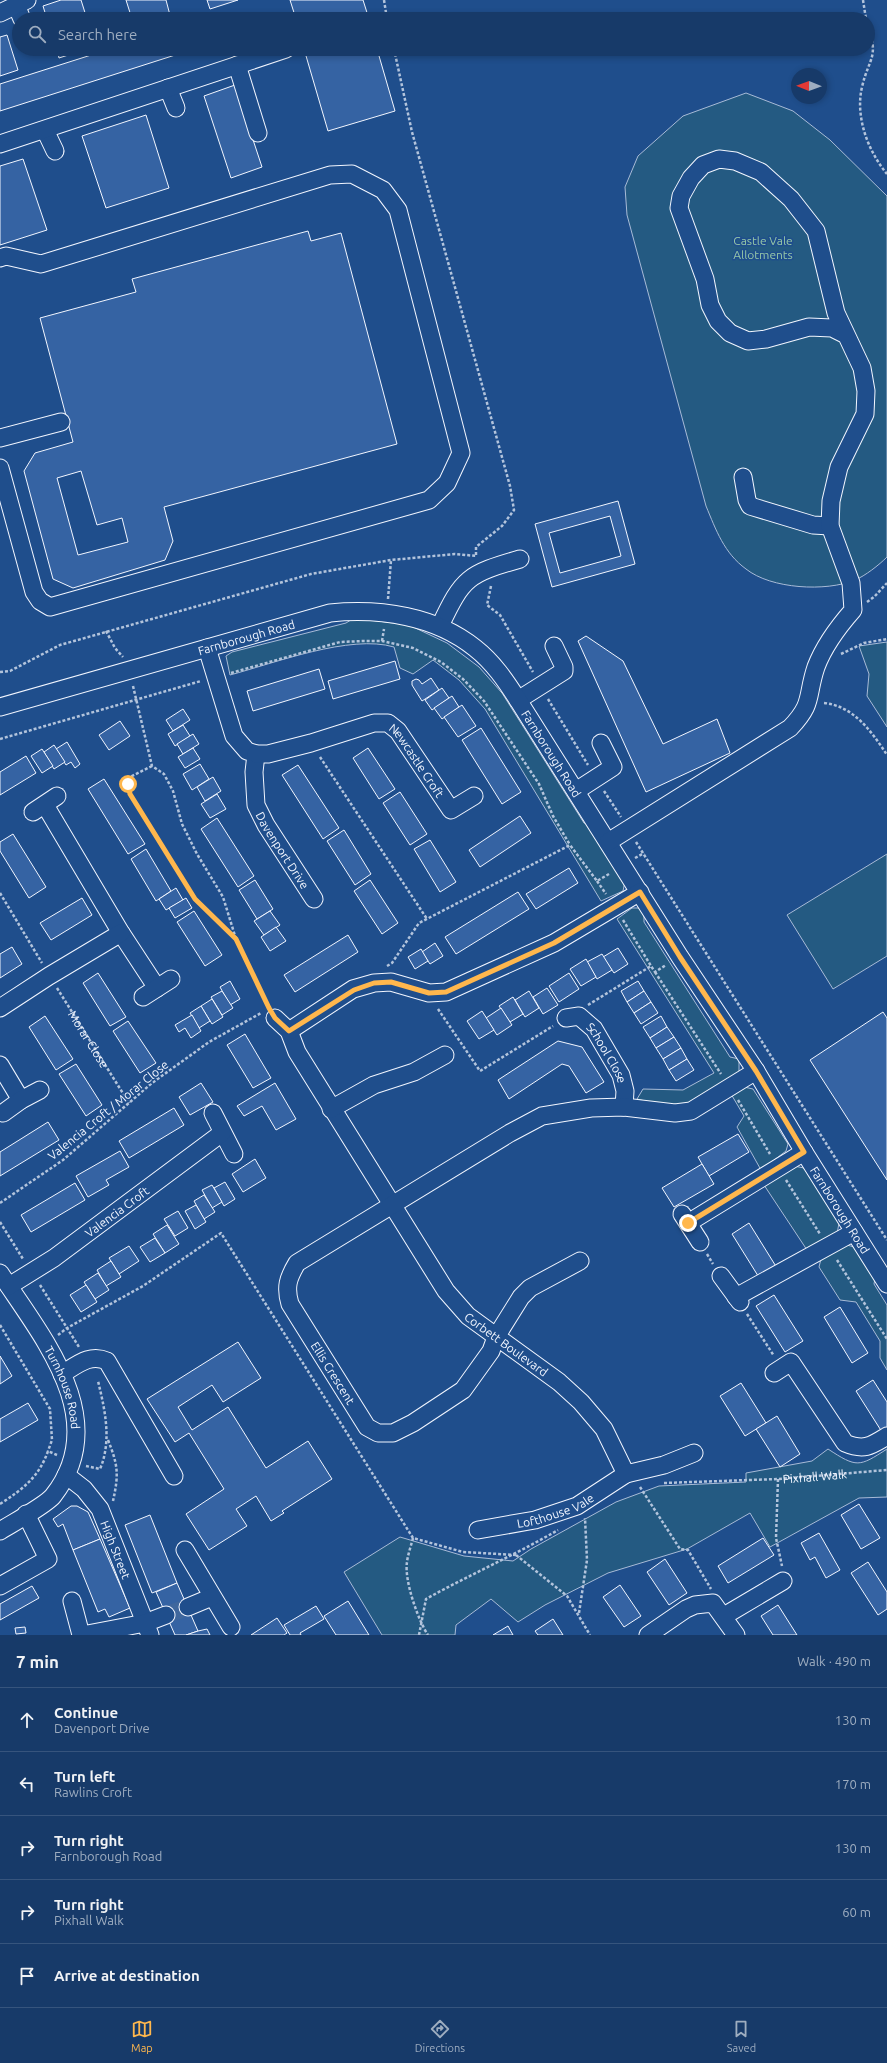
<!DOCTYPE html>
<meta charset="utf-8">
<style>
:root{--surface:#173a69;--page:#20416f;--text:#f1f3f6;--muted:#9eadc0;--line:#36547d;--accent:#ffb74d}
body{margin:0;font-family:Ubuntu,sans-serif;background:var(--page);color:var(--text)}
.compass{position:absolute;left:791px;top:68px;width:36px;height:36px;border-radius:50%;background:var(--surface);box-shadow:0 2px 6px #0003;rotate:271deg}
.stop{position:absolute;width:12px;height:12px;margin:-9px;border:3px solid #ffb74d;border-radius:50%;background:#fff}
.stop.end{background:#ffb74d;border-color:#fff;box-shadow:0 1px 4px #0008}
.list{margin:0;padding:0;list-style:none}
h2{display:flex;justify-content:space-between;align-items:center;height:52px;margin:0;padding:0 16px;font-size:17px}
h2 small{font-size:13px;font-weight:400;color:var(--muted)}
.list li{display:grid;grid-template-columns:26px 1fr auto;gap:12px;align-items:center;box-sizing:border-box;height:64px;padding:0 16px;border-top:1px solid var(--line)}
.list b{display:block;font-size:15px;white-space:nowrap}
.list p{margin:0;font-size:13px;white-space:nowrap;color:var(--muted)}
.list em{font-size:13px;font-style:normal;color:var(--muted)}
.icon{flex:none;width:22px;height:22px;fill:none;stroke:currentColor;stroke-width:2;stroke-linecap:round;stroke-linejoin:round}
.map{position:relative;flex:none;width:887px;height:1635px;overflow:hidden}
.search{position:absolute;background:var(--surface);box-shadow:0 2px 6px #0003;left:12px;right:12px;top:12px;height:44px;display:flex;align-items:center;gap:10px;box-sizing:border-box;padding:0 14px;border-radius:22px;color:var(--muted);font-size:15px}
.sheet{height:372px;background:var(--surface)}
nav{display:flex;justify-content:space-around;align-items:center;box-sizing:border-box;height:56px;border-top:1px solid var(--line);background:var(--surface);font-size:11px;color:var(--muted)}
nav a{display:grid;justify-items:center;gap:2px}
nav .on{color:var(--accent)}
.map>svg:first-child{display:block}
.green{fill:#245a82;stroke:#a8bbd7}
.building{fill:#3563a3;stroke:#f2f6ff;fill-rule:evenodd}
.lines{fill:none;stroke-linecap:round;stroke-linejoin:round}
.minor-tunnel{stroke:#3f679d;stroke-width:17;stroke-dasharray:17 8;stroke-linecap:butt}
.minor-casing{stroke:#f2f6ff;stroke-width:19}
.path{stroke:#b3c4dc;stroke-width:2.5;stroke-dasharray:3 2;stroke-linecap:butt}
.minor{stroke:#1f4e8c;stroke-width:17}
.route{stroke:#ffb74d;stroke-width:5}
.labels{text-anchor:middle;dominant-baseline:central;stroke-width:3;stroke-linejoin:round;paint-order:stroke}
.park-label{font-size:12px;fill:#97c8a6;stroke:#1f4e8c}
.street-label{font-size:12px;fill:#f2f6ff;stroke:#1f4e8c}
</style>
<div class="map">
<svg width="887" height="1635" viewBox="0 0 887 1635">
<rect width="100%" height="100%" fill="#1f4e8c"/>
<g class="green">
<path d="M 746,93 L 793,111 L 830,140 L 887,196 L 887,557 C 879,565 865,576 855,580 C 826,592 771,589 746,569 C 724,553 716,530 706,506 L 627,215 L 625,187 L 638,156 L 683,116 Z"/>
<path d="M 354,618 L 409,625 L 447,643 L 479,667 L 502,693 L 584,823 L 590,824 L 625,881 L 623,891 L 601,901 L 485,709 L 459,680 L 433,660 L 413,674 L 400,668 L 394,647 C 350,634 275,663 230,675 L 226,656 L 232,652 L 346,623 Z"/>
<polygon points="887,642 887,727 867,696 869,674 859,646"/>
<polygon points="887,854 887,956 833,989 787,915"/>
<polygon points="632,908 641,908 644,912 644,922 730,1057 739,1059 739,1072 690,1104 673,1108 637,1099 643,1089 683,1090 714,1073 617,919"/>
<polygon points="744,1087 753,1089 788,1144 786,1151 761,1170 737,1127 744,1116 731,1094"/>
<polygon points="794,1166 804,1168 839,1223 837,1234 807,1250 764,1185"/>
<polygon points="847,1245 854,1247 875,1278 874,1284 887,1305 887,1370 880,1358 880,1341 856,1302 840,1300 819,1267 821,1259"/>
<path d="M 828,1449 C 857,1468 859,1467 887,1449 L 887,1497 L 859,1498 L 770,1547 L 750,1513 L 687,1549 L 608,1573 L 545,1605 L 518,1622 L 491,1599 L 456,1625 L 455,1635 L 382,1635 L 344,1572 L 400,1537 L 464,1556 L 513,1561 L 531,1549 L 616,1502 L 659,1486 L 746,1482 L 746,1473 L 812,1461 Z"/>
</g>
<g class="building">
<polygon points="61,0 81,0 87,19 47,19 43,6"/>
<polygon points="126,0 166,0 171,19 132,19"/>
<polygon points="207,0 238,0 210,9"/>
<polygon points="290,0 363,0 369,19 296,19"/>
<polygon points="7,35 18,70 0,76 0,37"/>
<polygon points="57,49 87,49 59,58"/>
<polygon points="110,49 194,49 0,111 0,84"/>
<polygon points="304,49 377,49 395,111 328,131"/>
<polygon points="235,85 262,167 231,178 204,96"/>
<polygon points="146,115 169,188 106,208 82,136"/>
<polygon points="23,159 47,230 0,245 0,166"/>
<path d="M 308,231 L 311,241 L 341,233 L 397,444 L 164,507 L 173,541 L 165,560 L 73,588 L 53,579 L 24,471 L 35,453 L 73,442 L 40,318 L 136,292 L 132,279 ZM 81,471 L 97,525 L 122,518 L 128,542 L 78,555 L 57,478 Z"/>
<path d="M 618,501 L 635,564 L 552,587 L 535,524 ZM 610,516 L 621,556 L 560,573 L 549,533 Z"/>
<polygon points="586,636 623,661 663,744 717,719 730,753 646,792 578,641"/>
<polygon points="395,661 400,679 333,699 328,681"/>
<polygon points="319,669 325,689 253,711 247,691"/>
<polygon points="431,678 439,690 422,701 412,685 412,681 416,679 419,680 422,684"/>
<polygon points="442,688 449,698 432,710 425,700"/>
<polygon points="452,696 459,707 442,719 434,708"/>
<polygon points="462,705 476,726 458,737 444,717"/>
<polygon points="183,709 190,720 173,731 166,720"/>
<polygon points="120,721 130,736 109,750 99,735"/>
<polygon points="183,725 190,736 175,746 168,734"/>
<polygon points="481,728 521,792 502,804 462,740"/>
<polygon points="193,734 199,744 183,754 177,744"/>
<polygon points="67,742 80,764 75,768 71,762 66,765 56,749"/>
<polygon points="54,745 65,762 54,769 44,752"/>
<polygon points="193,748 200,759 185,768 178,757"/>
<polygon points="368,748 395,789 379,799 353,758"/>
<polygon points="42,749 53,766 42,773 31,756"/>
<polygon points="26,756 36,773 0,795 0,772"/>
<polygon points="200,764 209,779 192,790 183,774"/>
<polygon points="298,765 339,828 323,839 282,775"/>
<polygon points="213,777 221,791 205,801 197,787"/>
<polygon points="104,779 145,844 128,854 88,789"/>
<polygon points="400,792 427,834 410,845 383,803"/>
<polygon points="217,794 226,809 210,818 201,804"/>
<polygon points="520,816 531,833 480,867 469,850"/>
<polygon points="217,818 254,876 238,887 201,829"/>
<polygon points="344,830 371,874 355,885 327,841"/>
<polygon points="13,834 46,887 29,898 0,851 0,842"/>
<polygon points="430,840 456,882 440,892 414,849"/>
<polygon points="146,849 171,891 156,901 131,859"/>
<polygon points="569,868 578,883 536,909 526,894"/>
<polygon points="255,880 273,909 257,919 239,890"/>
<polygon points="370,880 398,923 382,934 354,891"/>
<polygon points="176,888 183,900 166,910 159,899"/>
<polygon points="518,892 529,909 456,954 445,937"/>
<polygon points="82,898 92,915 51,940 40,923"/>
<polygon points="186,898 192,908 175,918 169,908"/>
<polygon points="194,911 222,955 205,966 177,922"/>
<polygon points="270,911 280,925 264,935 254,921"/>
<polygon points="276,927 286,941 270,951 261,937"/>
<polygon points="348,935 358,952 295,992 284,975"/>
<polygon points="435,943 443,956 430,964 422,952"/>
<polygon points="12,947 22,964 0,978 0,954"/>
<polygon points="618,948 628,964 614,973 603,957"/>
<polygon points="421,949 428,961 415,969 408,957"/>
<polygon points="602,954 612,970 597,979 587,962"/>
<polygon points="586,959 596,977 581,986 570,969"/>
<polygon points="98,973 126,1017 110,1026 83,983"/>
<polygon points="569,973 579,989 559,1002 549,986"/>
<polygon points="230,981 240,999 230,1005 220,987"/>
<polygon points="638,981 644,991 627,1002 621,991"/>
<polygon points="547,988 558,1005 543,1014 533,997"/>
<polygon points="222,991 233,1008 222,1015 211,997"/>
<polygon points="529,991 539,1008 525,1017 515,1000"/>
<polygon points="644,991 651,1002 634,1013 627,1002"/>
<polygon points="513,997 523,1014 510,1022 499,1006"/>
<polygon points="212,999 223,1017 212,1024 201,1006"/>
<polygon points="651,1002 658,1013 641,1024 634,1013"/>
<polygon points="201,1006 210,1021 199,1028 190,1013"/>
<polygon points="501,1008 512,1025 497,1035 486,1018"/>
<polygon points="482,1011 494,1030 479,1039 467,1021"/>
<polygon points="883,1012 887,1018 887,1180 810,1060"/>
<polygon points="192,1015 201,1031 191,1038 185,1028 179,1032 175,1025"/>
<polygon points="45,1016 73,1059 56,1070 29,1027"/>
<polygon points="661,1016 667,1027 650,1038 643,1027"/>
<polygon points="128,1021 156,1063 140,1073 113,1031"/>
<polygon points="667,1027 674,1037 656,1048 650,1038"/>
<polygon points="245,1034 271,1078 253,1088 227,1045"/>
<polygon points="674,1037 681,1048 663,1059 656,1048"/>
<polygon points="558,1041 582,1047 604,1082 586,1093 569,1066 562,1064 509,1099 498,1080"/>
<polygon points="681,1048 687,1059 669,1070 663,1059"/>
<polygon points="687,1059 694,1070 676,1081 669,1070"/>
<polygon points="76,1064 102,1105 86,1116 59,1074"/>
<polygon points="201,1083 213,1102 190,1115 179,1097"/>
<polygon points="275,1083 296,1119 276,1130 262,1106 244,1116 237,1106"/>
<polygon points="174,1108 184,1125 129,1158 119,1141"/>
<polygon points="48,1122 59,1140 0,1176 0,1152"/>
<polygon points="738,1134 749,1152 709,1176 698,1157"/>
<polygon points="120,1151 129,1167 106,1180 109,1185 88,1197 76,1176"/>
<polygon points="255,1159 266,1178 243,1192 232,1174"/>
<polygon points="702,1164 714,1184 674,1207 662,1188"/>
<polygon points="225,1182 235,1199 224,1206 214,1188"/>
<polygon points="75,1183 85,1200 31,1232 21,1215"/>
<polygon points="212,1185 222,1202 212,1208 202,1190"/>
<polygon points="204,1195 215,1212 204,1219 194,1201"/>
<polygon points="196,1205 206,1222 195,1229 185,1211"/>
<polygon points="178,1211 188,1228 175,1236 164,1219"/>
<polygon points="749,1223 777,1268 760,1279 732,1234"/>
<polygon points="167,1225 179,1244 165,1253 153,1234"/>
<polygon points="155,1238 165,1253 150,1262 140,1247"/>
<polygon points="129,1246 139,1261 119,1274 109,1258"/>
<polygon points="111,1261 121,1277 106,1286 97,1270"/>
<polygon points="98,1273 109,1290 95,1299 84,1282"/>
<polygon points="86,1285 97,1302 81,1312 70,1295"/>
<polygon points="774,1295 803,1341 785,1352 756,1306"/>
<polygon points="840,1307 868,1353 852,1363 824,1317"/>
<polygon points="238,1342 261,1378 223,1402 212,1385 178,1407 192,1430 228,1407 266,1468 308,1441 332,1479 282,1511 284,1513 271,1521 256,1496 236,1509 247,1526 209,1550 186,1514 224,1489 189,1433 175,1442 147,1399"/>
<polygon points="0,1356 12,1376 0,1384"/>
<polygon points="873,1380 887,1402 887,1429 882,1432 856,1391"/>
<polygon points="741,1383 766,1423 745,1436 720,1396"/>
<polygon points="28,1403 38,1420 0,1442 0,1419"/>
<polygon points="777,1416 800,1454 780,1467 756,1429"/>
<polygon points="859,1504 880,1538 861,1549 841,1515"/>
<polygon points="71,1506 77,1506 88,1512 100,1539 73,1550 63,1524 58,1527 53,1519"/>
<polygon points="150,1515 177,1583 152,1593 125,1525"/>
<polygon points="819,1533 840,1570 826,1578 815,1557 810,1560 801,1543"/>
<polygon points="763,1538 774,1555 728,1583 718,1566"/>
<polygon points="100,1539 130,1608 109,1617 105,1609 98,1612 73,1550"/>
<polygon points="665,1559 687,1593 669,1605 647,1572"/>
<polygon points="868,1562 887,1592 887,1609 878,1615 851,1573"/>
<polygon points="177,1583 198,1631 186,1635 175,1635 156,1592"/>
<polygon points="620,1585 641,1616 624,1627 603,1597"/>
<polygon points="32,1586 39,1598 0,1620 0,1604"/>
<polygon points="348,1601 369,1635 336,1635 324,1616"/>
<polygon points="778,1605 797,1635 773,1635 761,1616"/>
<polygon points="316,1606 324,1619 300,1633 301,1635 290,1635 284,1625"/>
<polygon points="277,1618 287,1633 284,1635 251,1635"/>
<polygon points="553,1619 563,1635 538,1635 535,1631"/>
<polygon points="508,1626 513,1635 493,1635"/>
<polygon points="25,1627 26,1633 16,1634 15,1628"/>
<polygon points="207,1629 210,1635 186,1635 198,1631"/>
</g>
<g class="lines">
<polyline class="minor-tunnel" points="166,1615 188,1607"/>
<defs>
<g id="minor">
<polyline points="16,5 22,19"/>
<polyline points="0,13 27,0"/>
<polyline points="237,65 258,133"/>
<polyline points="168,88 176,108"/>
<polyline points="45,130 55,151"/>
<polyline points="0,144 286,49"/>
<polyline points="0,258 6,256 41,264 330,175 352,174 383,190 398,210 461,453 447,483 429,500 50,607 40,601 34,592 0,468"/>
<polyline points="0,438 61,422"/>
<polyline points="743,477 747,500 750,506 813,525 830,526"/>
<path d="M 440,626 C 463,577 468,574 520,559"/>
<path id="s3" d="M 207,648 L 234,736 L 247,751 L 256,754 L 254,772 L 256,805 L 266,825 L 314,899"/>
<polyline points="518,700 564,671 564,667 554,646"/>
<path id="s4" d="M 0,707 L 330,613 C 381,608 435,616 475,648 C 493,662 506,681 518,700 L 680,957 L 756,1071 L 804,1152 L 887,1284"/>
<path id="s5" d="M 256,754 L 268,754 L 311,743 L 374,723 L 388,723 L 398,731 L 451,810 L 474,796"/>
<polyline points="576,791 613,767 601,743"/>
<polyline points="45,805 121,933 157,988"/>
<polyline points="33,812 57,796"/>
<path d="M 608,842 L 790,728 C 814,703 806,697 816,667 C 824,646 838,627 853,610 L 851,583 L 830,526 L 831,501 L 839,467 L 865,414 L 866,391 L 862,368 L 836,313 L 816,231 L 791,199 L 761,172 L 735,161 L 719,159 L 703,165 L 691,178 L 681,196 L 679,208 L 705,279 L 710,305 L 718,321 L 730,333 L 748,341 L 766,339 L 809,327 L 832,328 L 846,335"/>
<polyline points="143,997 171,979"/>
<polyline points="0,1008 49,976 121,933"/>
<path id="s6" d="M 275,1018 L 289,1031 L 297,1052 L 446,1291 L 468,1316 L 559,1382 L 581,1402 L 604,1429 L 626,1474"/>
<path id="s7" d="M 566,1018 L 579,1016 L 594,1029 L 621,1075 L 625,1091 L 624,1107"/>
<polyline points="289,1031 353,989 374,983 391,982 429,993 446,992 554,943 640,892"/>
<polyline points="0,1065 21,1100"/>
<polyline points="331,1109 374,1085 414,1072 445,1055"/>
<polyline points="3,1113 21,1100 40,1090"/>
<polyline points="213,1113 234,1154"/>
<polyline points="682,1214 700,1242"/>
<polyline points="688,1223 804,1152"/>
<path d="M 580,1261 L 530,1288 L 521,1297 L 496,1337 L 491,1351 L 463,1390 L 413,1423 L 393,1433 L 378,1433 L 367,1427 L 290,1304 C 285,1287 288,1278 297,1263 L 510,1133 L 542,1116 L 591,1108 L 624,1107 L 675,1113 L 691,1111 L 756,1071"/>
<path id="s8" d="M 0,1273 C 42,1337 113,1420 53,1496 C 46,1505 11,1524 0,1531"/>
<polyline points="721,1276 740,1302"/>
<path id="s9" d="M 9,1286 L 54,1258 L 222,1133"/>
<polyline points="736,1297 854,1232"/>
<path d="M 774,1373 L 791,1362 L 845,1443 C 864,1451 871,1446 887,1436"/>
<path d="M 62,1374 C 77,1365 90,1353 107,1361 L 174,1476"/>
<path id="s10" d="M 66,1475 L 84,1489 L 100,1509 L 150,1635"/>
<path id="s11" d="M 478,1530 L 535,1520 L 577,1506 L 626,1474 L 664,1465 L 694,1453"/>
<polyline points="185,1550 231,1627"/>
<polyline points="0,1586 48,1559 26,1514"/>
<polyline points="72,1601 81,1635"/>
<polyline points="188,1607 212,1597"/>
<polyline points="724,1616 783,1581"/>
<polyline points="82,1635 145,1623 166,1615"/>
<polyline points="648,1635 686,1609 695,1605 713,1603 736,1635"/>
</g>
</defs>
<use href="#minor" class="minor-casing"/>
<g class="path">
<polyline points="384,0 387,19"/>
<polyline points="863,0 866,19"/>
<path d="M 868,25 C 879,59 869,57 862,87 C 855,117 868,151 887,174"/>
<polyline points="394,49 412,132 510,486 514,510 502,526 476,547 476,555"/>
<polyline points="491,586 487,605 500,615 533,672"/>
<polyline points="388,599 391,560"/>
<polyline points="867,602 874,597 887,583"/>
<polyline points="106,631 115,648 123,657"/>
<polyline points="382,641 384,629"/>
<polyline points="841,654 864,643 887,639"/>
<polyline points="0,672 10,671 60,645 311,574 391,560 455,554 477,556"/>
<polyline points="231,673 340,642 364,641 382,641 413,648 441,662 463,679 484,701 539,784 553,816 570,845"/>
<polyline points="133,686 152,766 164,774 173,791 182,824 197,854 223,897 236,939 268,1005"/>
<polyline points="548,699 588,765"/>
<path d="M 824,703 C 854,706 872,732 887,755"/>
<polyline points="0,739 201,681"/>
<polyline points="320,757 427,919"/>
<polyline points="152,766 128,778 130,794 195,899 236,938"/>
<polyline points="604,791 621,817"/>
<polyline points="636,842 887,1240"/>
<polyline points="635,858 644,853"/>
<polyline points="597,881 606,894"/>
<polyline points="0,893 42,963"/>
<polyline points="623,920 651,966"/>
<polyline points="387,966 392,963 419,923 570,845 597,881 609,874"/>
<polyline points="655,972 721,1074"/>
<path id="s1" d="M 57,988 L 129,1103"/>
<polyline points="588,1005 651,966 655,972 666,965"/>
<polyline points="438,1009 480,1071 553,1026"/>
<polyline points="738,1100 770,1154"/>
<polyline points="786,1180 820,1234"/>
<polyline points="0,1203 63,1160 152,1083 209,1042 261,1013"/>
<polyline points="0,1222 23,1259"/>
<polyline points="707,1254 713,1264"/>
<polyline points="837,1260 887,1339"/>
<polyline points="40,1285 79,1347"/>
<polyline points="747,1314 774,1356"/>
<polyline points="0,1325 50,1409 52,1440 48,1451"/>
<polyline points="58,1335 67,1328 143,1286 221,1233 413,1538 463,1552 516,1555"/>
<path d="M 108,1440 C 118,1465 119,1474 113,1501"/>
<path d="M 86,1466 L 100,1469 C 112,1441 105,1410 98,1381"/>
<polyline points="778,1479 776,1538 782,1566"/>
<path id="s2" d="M 664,1483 L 778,1479 L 887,1470"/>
<polyline points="640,1487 680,1549 688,1550 711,1589"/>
<path d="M 0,1504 C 23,1489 39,1477 48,1451 L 57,1455"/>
<path d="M 413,1538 C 411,1546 408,1554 407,1562 C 404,1580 418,1620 428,1635"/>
<polyline points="516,1555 567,1596 590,1635"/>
<polyline points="579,1613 587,1560 585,1518"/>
<path d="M 419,1635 L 426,1599 C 469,1575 515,1555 558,1530"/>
</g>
<use href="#minor" class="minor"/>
</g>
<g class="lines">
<polyline class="route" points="128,784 130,794 195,899 236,939 269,1008 275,1018 289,1031 354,990 374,983 391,982 429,993 446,992 554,943 640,892 680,957 756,1071 804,1152 688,1223"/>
</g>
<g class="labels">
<g class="park-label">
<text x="763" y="240">Castle Vale<tspan x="763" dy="14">Allotments</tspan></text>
</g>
<g class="street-label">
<text stroke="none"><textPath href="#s4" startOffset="256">Farnborough Road</textPath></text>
<text stroke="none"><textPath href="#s4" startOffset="627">Farnborough Road</textPath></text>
<text stroke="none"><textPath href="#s5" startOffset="184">Newcastle Croft</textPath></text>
<text stroke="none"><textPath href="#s3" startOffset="225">Davenport Drive</textPath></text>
<text stroke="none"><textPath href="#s1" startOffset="60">Morar Close</textPath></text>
<text stroke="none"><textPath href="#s7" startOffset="60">School Close</textPath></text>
<text transform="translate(108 1110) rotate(-39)">Valencia Croft / Morar Close</text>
<text stroke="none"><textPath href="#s4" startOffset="1167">Farnborough Road</textPath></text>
<text stroke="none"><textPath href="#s9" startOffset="131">Valencia Croft</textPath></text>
<text stroke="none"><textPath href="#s6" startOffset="404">Corbett Boulevard</textPath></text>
<text transform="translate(333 1373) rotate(58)">Ellis Crescent</text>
<text stroke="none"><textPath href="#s8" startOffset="132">Turnhouse Road</textPath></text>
<text stroke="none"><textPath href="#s2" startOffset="151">Pixhall Walk</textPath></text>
<text stroke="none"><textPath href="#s11" startOffset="80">Lofthouse Vale</textPath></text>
<text stroke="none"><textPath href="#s10" startOffset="92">High Street</textPath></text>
</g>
</g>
</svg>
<svg class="compass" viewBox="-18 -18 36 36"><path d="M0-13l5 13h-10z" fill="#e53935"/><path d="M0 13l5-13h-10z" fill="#9eadc0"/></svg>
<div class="stop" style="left:128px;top:784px"></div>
<div class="stop end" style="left:688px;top:1223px"></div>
<div class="search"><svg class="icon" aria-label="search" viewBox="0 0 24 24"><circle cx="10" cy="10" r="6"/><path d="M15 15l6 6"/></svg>Search here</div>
</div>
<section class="sheet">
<h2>7 min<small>Walk · 490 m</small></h2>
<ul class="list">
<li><svg class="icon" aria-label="ahead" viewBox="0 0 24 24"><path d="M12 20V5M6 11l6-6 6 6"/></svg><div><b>Continue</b><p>Davenport Drive</p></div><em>130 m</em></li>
<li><svg class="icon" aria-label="left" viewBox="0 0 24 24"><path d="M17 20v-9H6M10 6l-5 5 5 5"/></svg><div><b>Turn left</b><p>Rawlins Croft</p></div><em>170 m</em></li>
<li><svg class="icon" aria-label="right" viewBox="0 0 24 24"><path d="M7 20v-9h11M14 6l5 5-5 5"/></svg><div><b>Turn right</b><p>Farnborough Road</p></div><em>130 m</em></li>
<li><svg class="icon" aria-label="right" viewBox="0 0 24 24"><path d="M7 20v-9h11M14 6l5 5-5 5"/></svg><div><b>Turn right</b><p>Pixhall Walk</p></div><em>60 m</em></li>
<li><svg class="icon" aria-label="arrive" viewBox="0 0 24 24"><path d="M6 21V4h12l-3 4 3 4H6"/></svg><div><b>Arrive at destination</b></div></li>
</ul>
</section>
<nav>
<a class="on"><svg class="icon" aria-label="map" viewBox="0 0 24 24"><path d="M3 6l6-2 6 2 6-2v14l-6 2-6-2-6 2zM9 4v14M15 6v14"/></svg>Map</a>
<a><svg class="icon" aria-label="directions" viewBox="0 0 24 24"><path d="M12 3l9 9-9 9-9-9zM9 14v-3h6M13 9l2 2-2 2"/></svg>Directions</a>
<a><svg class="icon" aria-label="saved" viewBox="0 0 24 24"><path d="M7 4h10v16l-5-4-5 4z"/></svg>Saved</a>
</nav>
